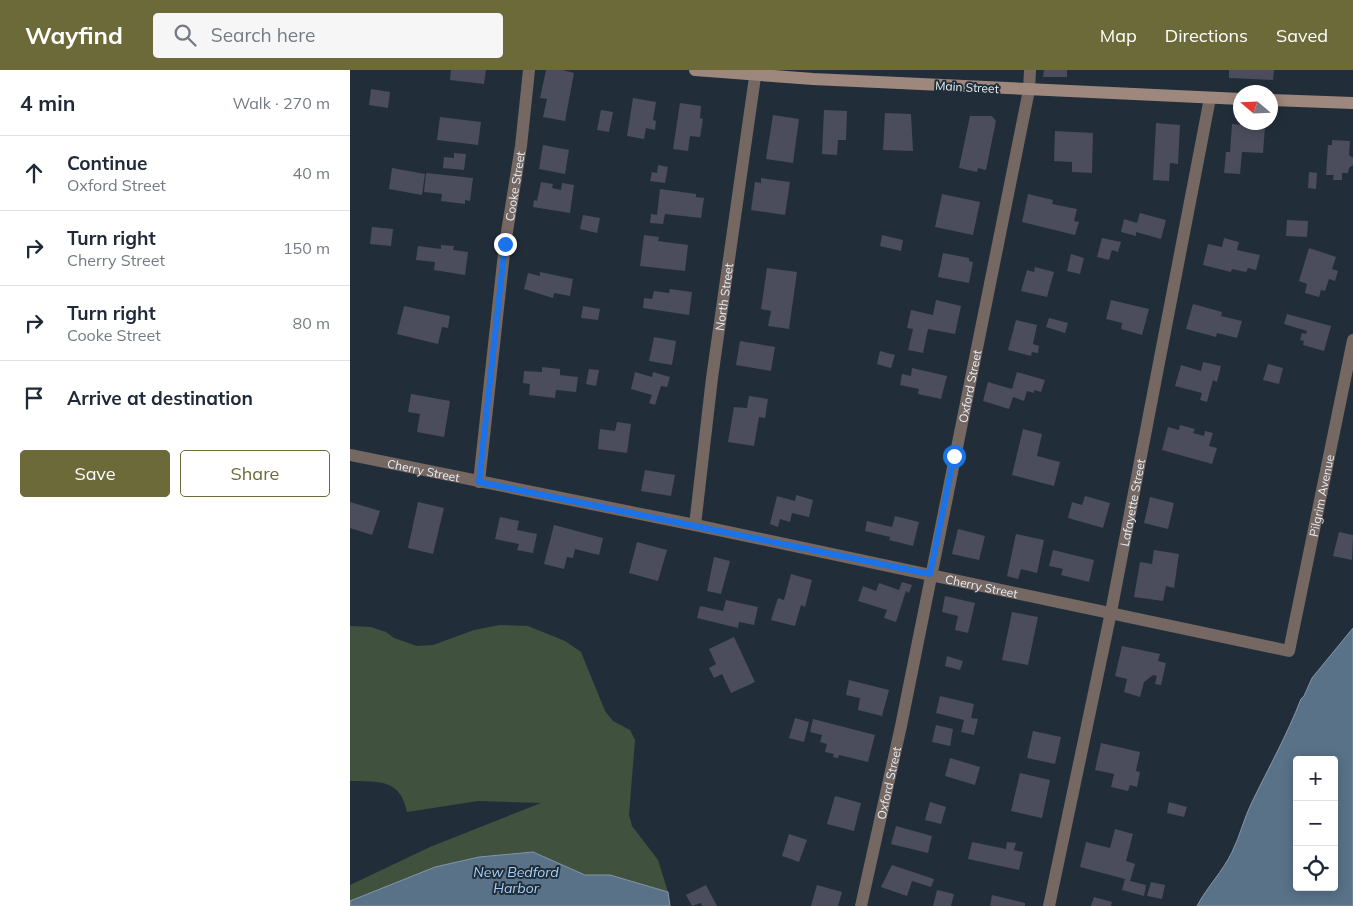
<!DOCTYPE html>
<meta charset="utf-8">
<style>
:root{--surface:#fff;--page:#f6f6f7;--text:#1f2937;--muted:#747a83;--line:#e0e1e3;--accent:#6c6a38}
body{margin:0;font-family:Mulish,sans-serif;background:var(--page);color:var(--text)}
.controls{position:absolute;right:15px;bottom:15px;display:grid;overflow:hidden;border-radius:5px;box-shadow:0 2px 12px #0003}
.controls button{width:45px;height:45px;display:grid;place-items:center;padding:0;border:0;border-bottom:1px solid var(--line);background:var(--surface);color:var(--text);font:25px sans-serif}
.compass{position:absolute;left:883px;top:15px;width:45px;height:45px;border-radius:50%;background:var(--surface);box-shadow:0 2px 12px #0003;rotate:289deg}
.stop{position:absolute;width:15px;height:15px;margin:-11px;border:4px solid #1a73e8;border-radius:50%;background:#fff}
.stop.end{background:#1a73e8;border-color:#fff;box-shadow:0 1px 5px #0008}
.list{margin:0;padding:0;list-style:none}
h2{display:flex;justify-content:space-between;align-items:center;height:65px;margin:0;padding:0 20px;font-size:21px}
h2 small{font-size:16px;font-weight:400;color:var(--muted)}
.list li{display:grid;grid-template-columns:32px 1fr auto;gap:15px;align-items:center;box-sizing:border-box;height:75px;padding:0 20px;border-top:1px solid var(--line)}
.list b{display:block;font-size:19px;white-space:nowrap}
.list p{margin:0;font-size:16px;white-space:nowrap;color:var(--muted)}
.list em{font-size:16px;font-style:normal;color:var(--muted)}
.actions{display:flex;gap:10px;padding:15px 20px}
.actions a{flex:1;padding:11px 0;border:1px solid var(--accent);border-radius:5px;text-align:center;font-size:18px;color:var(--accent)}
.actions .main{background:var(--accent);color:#fff}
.icon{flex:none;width:28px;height:28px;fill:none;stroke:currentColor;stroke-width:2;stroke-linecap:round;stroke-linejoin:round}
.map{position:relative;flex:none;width:1003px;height:836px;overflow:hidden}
header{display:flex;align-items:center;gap:30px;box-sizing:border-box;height:70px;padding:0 25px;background:var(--accent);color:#fff}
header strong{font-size:24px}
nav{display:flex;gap:28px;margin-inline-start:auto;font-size:18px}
.search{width:350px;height:45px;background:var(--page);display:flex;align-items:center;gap:12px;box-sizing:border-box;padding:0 18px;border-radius:5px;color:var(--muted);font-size:19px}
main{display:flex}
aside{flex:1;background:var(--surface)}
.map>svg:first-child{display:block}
.green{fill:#40523d}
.water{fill:#597288;stroke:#8397a9;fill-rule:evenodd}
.building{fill:#4b4c5c}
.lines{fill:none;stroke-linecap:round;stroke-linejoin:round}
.street{stroke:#756761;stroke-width:12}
.secondary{stroke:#9e887e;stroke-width:12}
.route{stroke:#1a73e8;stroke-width:6}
.labels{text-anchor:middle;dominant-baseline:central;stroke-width:4;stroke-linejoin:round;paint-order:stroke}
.street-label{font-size:12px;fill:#e6eef5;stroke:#212e39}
.water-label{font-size:14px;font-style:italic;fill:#a3d1fb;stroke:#212e39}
</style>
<header>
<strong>Wayfind</strong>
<div class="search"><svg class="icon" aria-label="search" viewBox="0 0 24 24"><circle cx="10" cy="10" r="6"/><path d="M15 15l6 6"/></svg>Search here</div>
<nav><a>Map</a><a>Directions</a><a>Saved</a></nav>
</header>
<main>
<aside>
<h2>4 min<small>Walk · 270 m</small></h2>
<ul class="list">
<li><svg class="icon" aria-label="ahead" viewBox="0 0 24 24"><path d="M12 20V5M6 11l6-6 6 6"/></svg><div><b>Continue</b><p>Oxford Street</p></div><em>40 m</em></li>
<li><svg class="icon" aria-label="right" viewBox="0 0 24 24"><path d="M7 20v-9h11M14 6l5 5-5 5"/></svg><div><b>Turn right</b><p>Cherry Street</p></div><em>150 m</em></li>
<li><svg class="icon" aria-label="right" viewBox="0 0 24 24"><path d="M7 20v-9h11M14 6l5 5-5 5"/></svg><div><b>Turn right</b><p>Cooke Street</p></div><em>80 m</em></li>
<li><svg class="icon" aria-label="arrive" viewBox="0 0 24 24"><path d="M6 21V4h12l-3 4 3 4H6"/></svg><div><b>Arrive at destination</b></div></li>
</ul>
<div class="actions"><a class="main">Save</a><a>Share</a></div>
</aside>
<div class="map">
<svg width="1003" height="836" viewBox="0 0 1003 836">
<rect width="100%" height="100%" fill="#212e39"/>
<path class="green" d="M 150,555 L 178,556 L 215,571 L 231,582 L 255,641 L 263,651 L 280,660 L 285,670 L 279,745 L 282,756 L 308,790 L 318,822 L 260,805 L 235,805 L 183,782 L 129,787 L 85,797 L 0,831 L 0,815 L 80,777 L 191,733 L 128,731 L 57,742 C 50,708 29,712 0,711 L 0,556 L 21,557 L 36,562 L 44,568 L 67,576 L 83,575 L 124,560 Z"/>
<g class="water">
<path d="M 1003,558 L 1003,836 L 847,836 C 857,817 873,801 882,782 C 890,766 894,748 902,732 C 919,697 937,665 951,629 L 954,626 L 962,608 ZM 947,690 L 984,690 L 984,817 L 947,817 Z"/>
<polygon points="183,782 235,805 260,805 318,822 320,836 0,836 0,831 85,797 129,787"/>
</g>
<g class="building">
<polygon points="101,0 136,0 134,14 100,10"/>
<polygon points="196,0 213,0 224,3 215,51 193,47 197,29 190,28"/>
<polygon points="694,0 717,0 717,7 693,7"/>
<polygon points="879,0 924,0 923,10 879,8"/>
<polygon points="21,19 40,22 38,38 19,35"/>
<polygon points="283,28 306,32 303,50 306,51 305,60 296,58 294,69 277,66"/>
<polygon points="330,33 351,36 350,48 353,49 350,67 340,66 338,81 323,79"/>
<polygon points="251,40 263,42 259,62 247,60"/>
<polygon points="474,40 497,41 496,70 488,70 487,85 472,84"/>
<polygon points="535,43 561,44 563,81 533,80"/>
<polygon points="423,45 449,49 443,93 416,89"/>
<polygon points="620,46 642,46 646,51 636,100 628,98 627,102 609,98"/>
<polygon points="90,47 131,52 128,75 87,70"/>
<polygon points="806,53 830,55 828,94 820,93 819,111 803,110"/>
<polygon points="882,54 915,57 913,83 892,82 890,104 874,103 876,82 880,82"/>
<polygon points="705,61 743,63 742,103 722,102 722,92 704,91"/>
<polygon points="982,70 1000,71 999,85 1003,88 1003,95 999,98 998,103 992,103 992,110 983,110 984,105 976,105 978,75 982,75"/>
<polygon points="193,75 219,80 215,104 189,99"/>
<polygon points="104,83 116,84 114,100 93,98 94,87 104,88"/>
<polygon points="308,95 318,97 315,113 300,111 302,102 307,103"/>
<polygon points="42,98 75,104 72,125 39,119"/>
<polygon points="959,102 967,103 966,119 958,118"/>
<polygon points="76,103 123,108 120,131 115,130 115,134 91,131 92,124 74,122"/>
<polygon points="411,108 440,112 435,145 401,140 405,112 411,113"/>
<polygon points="191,112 203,114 202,118 211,120 212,113 224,115 220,143 183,137 184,130 187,131"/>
<polygon points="310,119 346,124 346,127 354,128 351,148 315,144 313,154 300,153 301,144 307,145"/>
<polygon points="592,124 630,132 623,165 585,157"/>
<polygon points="678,124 703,130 702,134 727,139 724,151 729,152 725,165 672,152"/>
<polygon points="790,143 816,150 811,169 786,162 786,166 771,162 774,149 787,153"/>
<polygon points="233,145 250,148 247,163 230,159"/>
<polygon points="937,150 958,151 957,167 936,166"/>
<polygon points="22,157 43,159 41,176 20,174"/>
<polygon points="294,165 309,167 308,171 338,175 335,201 290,196"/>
<polygon points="532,165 553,170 551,181 530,176"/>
<polygon points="752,168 771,172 768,182 762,180 759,190 747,187"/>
<polygon points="874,168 889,172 887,180 910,185 906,200 898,198 896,202 882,199 881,202 853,195 858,174 872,177"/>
<polygon points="91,175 104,176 103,180 118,182 115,205 84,200 85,192 66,190 68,176 91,179"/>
<polygon points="959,178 986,187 982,199 988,201 985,211 979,209 975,221 971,220 969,227 955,223 957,214 949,211"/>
<polygon points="593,183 619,188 619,191 623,192 619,213 588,207"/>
<polygon points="721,184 734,188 730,204 717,201"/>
<polygon points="685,197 704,202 697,227 671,221 677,200 684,202"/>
<polygon points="417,198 447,202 439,259 418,256 421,241 411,239"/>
<polygon points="190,202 223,209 220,226 204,223 203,228 174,219 178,203 190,206"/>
<polygon points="320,219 342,222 339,245 293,238 294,228 302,229 304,221 319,223"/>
<polygon points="586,230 611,236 605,264 578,259 573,283 558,280 563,259 557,258 561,240 583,245"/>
<polygon points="761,230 799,239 792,265 771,259 772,253 756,249"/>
<polygon points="843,234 872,242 871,246 892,251 887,268 867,263 866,267 836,259"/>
<polygon points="54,236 100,246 98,258 92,257 88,274 47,264"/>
<polygon points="233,236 250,239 248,250 231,248"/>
<polygon points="937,244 981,256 974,281 953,275 954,271 950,270 952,263 956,264 957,261 934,254"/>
<polygon points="699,248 718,253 715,263 696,257"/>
<polygon points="666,250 687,255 683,274 689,276 688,283 682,282 681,286 658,280"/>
<polygon points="304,267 326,271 322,295 299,291"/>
<polygon points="390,271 425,277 421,301 386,295"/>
<polygon points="530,281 545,285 541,298 527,294"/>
<polygon points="853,292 871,296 867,312 863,310 857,332 850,330 852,323 825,316 831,295 851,301"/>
<polygon points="918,294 933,298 929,314 913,310"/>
<polygon points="192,297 210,299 210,305 228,307 226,322 206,320 205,328 179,325 180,314 173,313 174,301 192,302"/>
<polygon points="562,298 597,306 591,329 568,324 569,319 550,315 552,304 561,306"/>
<polygon points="239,299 249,300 246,316 236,314"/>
<polygon points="285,302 302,307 303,302 320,307 317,317 311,316 305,335 299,333 302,325 281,319"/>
<polygon points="667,302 695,310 691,322 684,320 684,323 677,321 674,331 663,327 659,339 633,331 638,312 662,319"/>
<polygon points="61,324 100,331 94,367 67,362 70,344 58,342"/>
<polygon points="399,326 418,329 415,348 409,347 404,376 378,372 384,337 397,338"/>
<polygon points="267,352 281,354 277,383 248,379 250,359 265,361"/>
<polygon points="830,355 845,359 843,363 854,366 855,361 863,363 859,376 867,378 862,394 812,380 818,357 829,360"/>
<polygon points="673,359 692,364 687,386 710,392 704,416 662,405"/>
<polygon points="295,400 325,405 321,426 291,421"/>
<polygon points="446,425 463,430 459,447 442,443 440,452 430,449 428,457 420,454 427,426 445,431"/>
<polygon points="735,426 760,433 753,458 718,448 722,432 732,435"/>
<polygon points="800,427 824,433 818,459 794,453"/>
<polygon points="0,432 30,441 22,465 0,458"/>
<polygon points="68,432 94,438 83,484 58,478"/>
<polygon points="545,446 569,452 563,476 539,470 540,467 515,461 517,451 542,457"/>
<polygon points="150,447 169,451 167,460 187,464 183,483 167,480 169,474 145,469"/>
<polygon points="204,455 253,468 249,485 225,479 223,488 217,487 214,499 194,494"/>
<polygon points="608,459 635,466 629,490 602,484"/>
<polygon points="989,462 1003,465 1002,490 983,486"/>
<polygon points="666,464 694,470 687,503 671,499 668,509 657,506"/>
<polygon points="287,472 317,480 308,511 279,503"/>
<polygon points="703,480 744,490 739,512 711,505 713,499 699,496"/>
<polygon points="804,480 829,484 824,518 816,516 813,531 784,527 790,492 802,494"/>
<polygon points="364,487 380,491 371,524 357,521"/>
<polygon points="441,504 462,510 455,537 451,535 445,556 421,550 428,528 434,530"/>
<polygon points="552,512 562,515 559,523 556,521 546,552 534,548 537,540 508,531 513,516 526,521 529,513 549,520"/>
<polygon points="595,526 625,533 618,563 605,560 608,546 592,542"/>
<polygon points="376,530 408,537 404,555 389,552 388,558 347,548 350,536 373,541"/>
<polygon points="662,542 688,547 678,595 652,590"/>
<polygon points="384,567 405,612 381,623 372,604 364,608 359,598 366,594 359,579"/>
<polygon points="772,576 810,584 808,591 816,593 811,615 805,614 807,606 803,605 794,612 790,627 774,622 777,609 765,606"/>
<polygon points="597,586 613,591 610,600 595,596"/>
<polygon points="499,610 539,620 532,646 508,640 510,628 496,625"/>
<polygon points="590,626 624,634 621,648 628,649 624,665 611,662 614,650 586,643"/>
<polygon points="445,648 459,652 454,672 439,668"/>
<polygon points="463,649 525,665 518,692 489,685 488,688 483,687 484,684 475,682 477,674 470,672 472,665 460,662"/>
<polygon points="586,655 603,659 600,676 582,672"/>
<polygon points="683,661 711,667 705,694 677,688"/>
<polygon points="751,673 790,682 786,701 790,702 787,717 780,715 778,721 761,717 764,704 745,700"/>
<polygon points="600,688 630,697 625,715 595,706"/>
<polygon points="670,703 700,710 692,748 661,741"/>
<polygon points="485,726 511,733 504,761 477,754"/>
<polygon points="580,732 596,737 591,754 575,750"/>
<polygon points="819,732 837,737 834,747 817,743"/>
<polygon points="546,756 582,766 578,783 541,774"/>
<polygon points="765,759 783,764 776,791 785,794 780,811 796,815 794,826 772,820 775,809 730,797 736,772 760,778"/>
<polygon points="439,764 457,770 449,792 432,786"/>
<polygon points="622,772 656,779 657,772 666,773 664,780 673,782 669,800 618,789"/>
<polygon points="542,795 584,809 581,817 562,811 557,826 531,817"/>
<polygon points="801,812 815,815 812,829 797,826"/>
<polygon points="356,815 367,836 352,836 351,833 342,836 336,825"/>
<polygon points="467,815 492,822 488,836 461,836"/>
<polygon points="587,820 604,824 601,836 583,836"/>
<polygon points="642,825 675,833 675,836 640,836"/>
<polygon points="744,827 762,832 761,836 741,836"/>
</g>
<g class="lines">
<g class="street">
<path id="s1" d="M 0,385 L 345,455 L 939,581 L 1003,270"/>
<path id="s2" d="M 129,412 L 155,174 L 171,76 L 179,0"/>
<path id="s3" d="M 345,455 L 362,308 L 406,0"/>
<path id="s4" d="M 511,836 L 551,656 L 679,20 L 680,0"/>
<path id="s5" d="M 699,836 L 761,542 L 860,28"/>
</g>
<g class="secondary">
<polyline points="345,0 463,9 891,29"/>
<polyline points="921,30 1003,33"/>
</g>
</g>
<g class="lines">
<polyline class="route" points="155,174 129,412 580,504 604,386"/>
</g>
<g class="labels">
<g class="street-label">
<text transform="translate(617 17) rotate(3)">Main Street</text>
<text stroke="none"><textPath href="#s2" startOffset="298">Cooke Street</textPath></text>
<text stroke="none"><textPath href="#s3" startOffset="230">North Street</textPath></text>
<text stroke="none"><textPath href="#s4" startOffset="531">Oxford Street</textPath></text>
<text stroke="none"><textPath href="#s1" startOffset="75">Cherry Street</textPath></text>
<text stroke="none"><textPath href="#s1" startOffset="1118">Pilgrim Avenue</textPath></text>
<text stroke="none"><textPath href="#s5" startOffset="412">Lafayette Street</textPath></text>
<text stroke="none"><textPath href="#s1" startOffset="645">Cherry Street</textPath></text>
<text stroke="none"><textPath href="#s4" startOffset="126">Oxford Street</textPath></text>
</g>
<g class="water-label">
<text x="166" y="802">New Bedford<tspan x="166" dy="16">Harbor</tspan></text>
</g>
</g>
</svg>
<div class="controls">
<button>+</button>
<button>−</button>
<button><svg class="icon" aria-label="locate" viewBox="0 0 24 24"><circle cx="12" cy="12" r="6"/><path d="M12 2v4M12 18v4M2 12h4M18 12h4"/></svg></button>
</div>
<svg class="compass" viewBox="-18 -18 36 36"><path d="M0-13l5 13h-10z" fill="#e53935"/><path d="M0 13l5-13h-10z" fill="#747a83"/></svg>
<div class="stop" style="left:604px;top:386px"></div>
<div class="stop end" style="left:155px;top:174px"></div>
</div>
</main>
